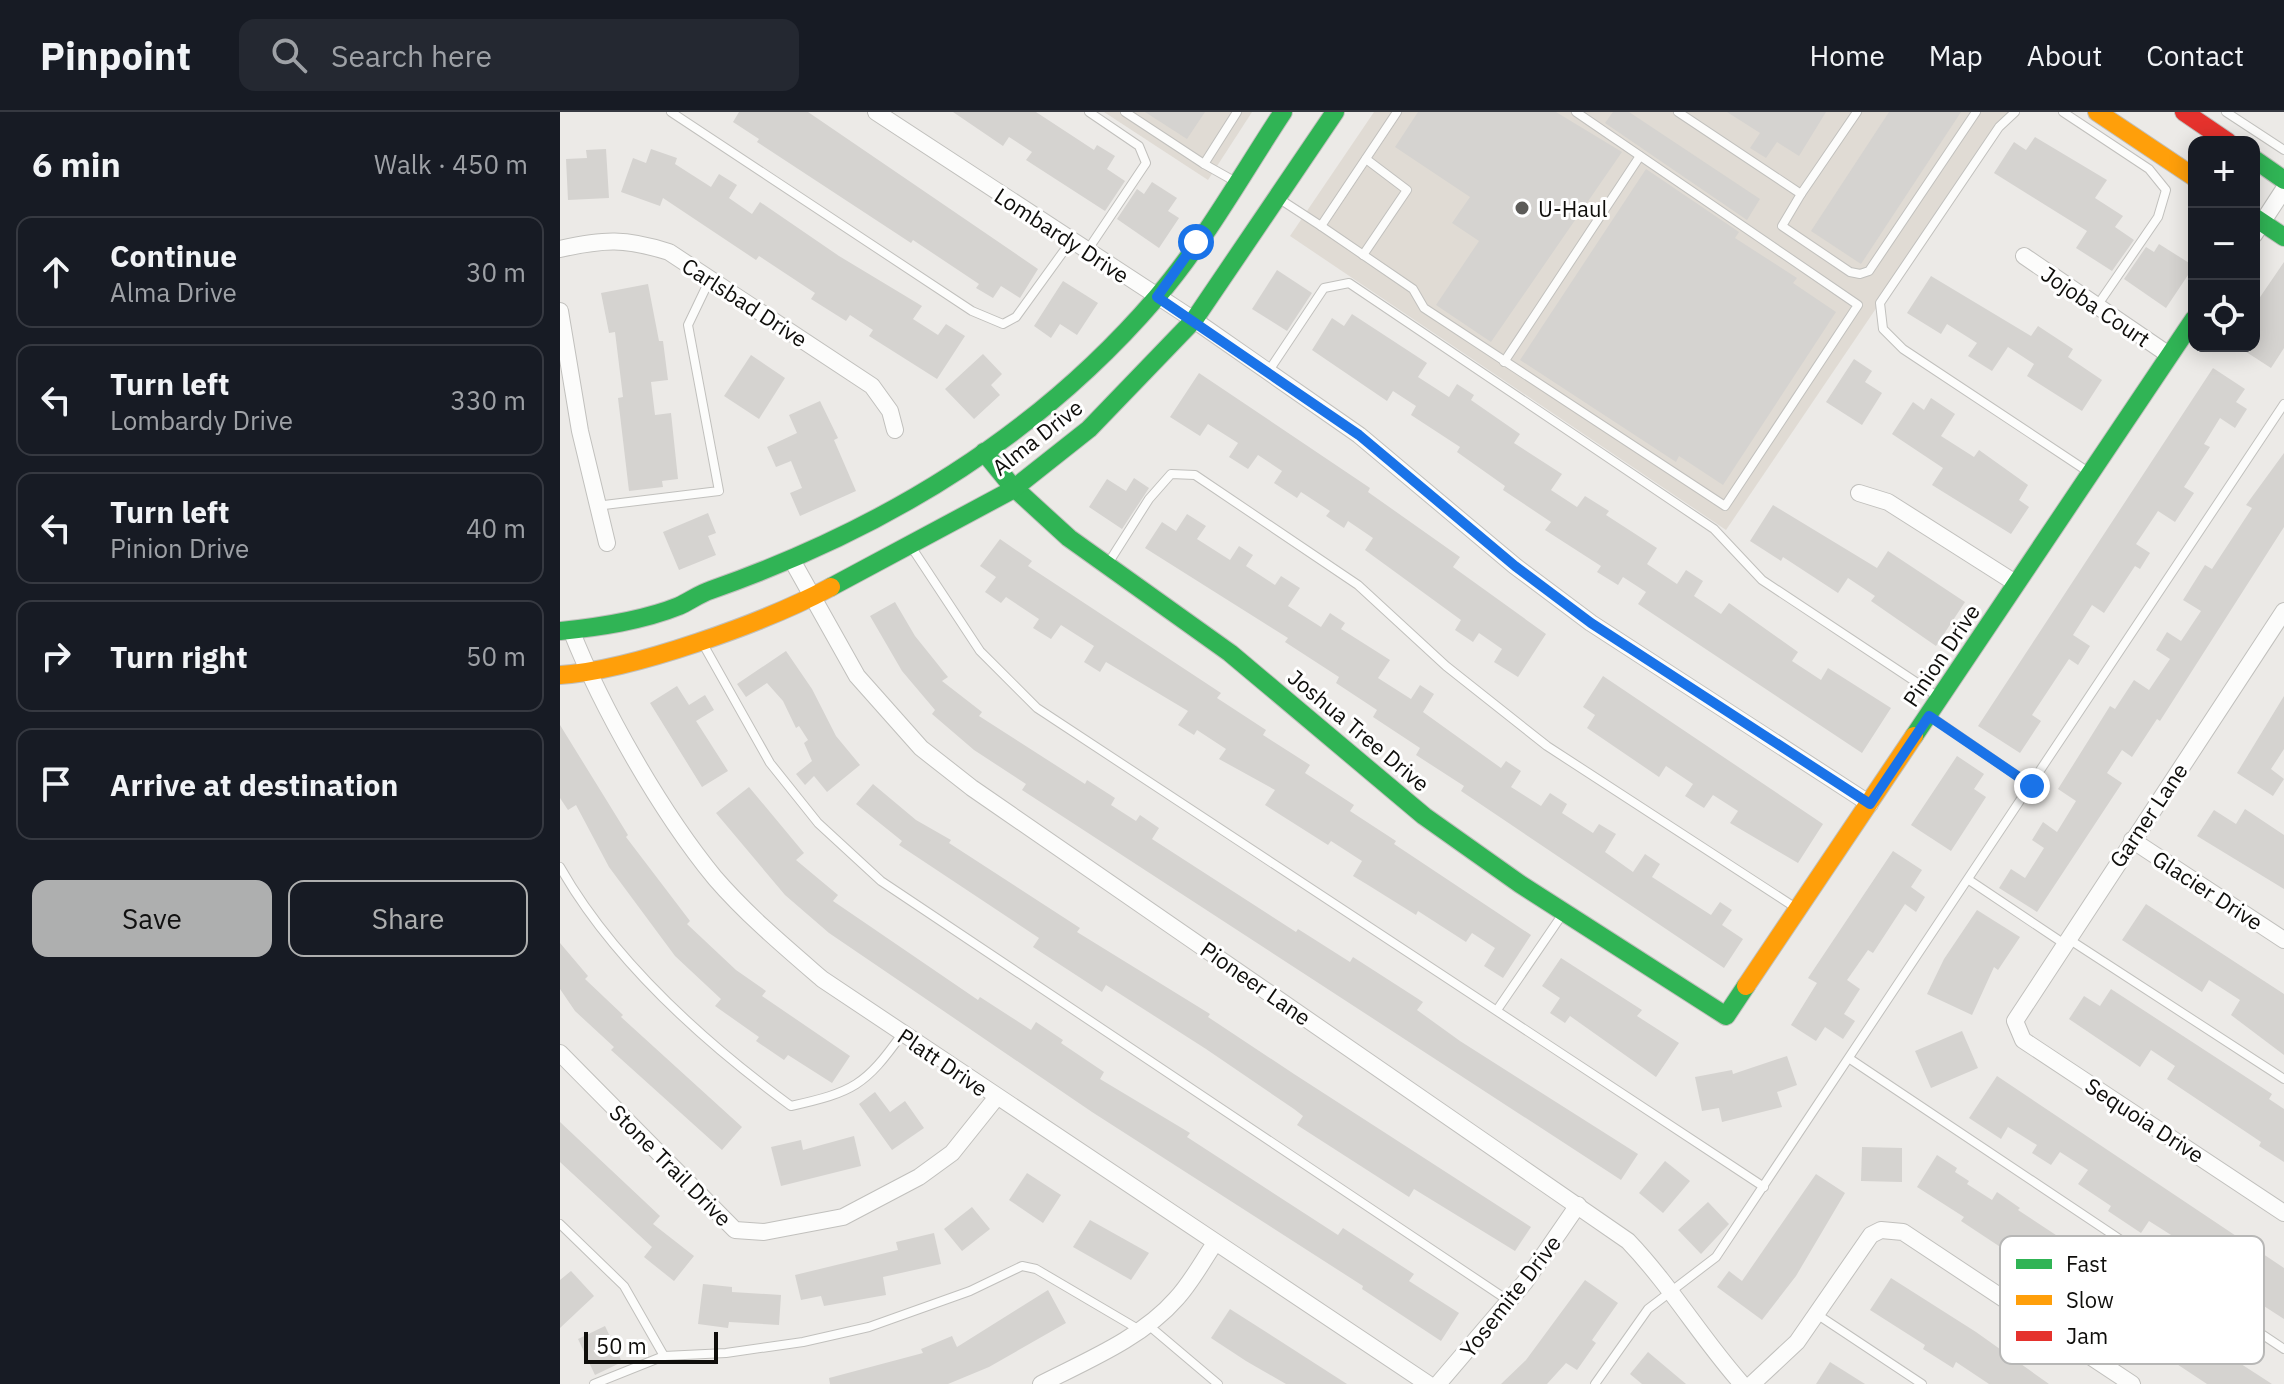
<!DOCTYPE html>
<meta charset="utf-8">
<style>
:root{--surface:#171b24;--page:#242831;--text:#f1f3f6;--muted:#9ea1a6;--line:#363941;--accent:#aeafaf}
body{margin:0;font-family:"IBM Plex Sans",sans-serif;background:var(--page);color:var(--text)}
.controls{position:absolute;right:24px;top:24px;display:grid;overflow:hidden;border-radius:16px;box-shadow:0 4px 20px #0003}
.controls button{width:72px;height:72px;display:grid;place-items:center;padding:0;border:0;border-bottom:2px solid var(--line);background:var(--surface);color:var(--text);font:40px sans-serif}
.scale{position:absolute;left:24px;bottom:20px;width:134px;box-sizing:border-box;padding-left:8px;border:4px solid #0f0e0b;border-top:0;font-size:22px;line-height:28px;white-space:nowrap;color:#0f0e0b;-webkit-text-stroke:6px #fff;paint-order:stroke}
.stop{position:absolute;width:24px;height:24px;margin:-18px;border:6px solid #1a73e8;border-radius:50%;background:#fff}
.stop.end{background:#1a73e8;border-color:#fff;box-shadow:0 2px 8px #0008}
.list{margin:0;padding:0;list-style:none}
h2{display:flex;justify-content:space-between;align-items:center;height:104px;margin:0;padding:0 32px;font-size:34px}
h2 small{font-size:26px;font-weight:400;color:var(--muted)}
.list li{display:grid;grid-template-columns:52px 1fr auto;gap:24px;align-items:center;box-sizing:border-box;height:112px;margin:0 16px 16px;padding:0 16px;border:2px solid var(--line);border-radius:16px}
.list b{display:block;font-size:30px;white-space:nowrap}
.list p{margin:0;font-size:26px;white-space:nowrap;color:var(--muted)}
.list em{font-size:26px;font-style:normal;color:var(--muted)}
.actions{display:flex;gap:16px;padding:24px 32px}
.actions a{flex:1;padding:18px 0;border:2px solid var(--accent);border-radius:16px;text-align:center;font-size:28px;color:var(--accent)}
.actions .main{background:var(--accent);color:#111}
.icon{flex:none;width:44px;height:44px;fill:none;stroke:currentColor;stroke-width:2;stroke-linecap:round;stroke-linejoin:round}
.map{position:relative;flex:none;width:1724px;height:1272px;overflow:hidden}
header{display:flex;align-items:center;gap:48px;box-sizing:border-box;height:112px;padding:0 40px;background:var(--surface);border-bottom:2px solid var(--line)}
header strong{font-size:38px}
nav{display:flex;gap:44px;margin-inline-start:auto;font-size:28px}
.search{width:560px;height:72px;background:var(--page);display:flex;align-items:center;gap:20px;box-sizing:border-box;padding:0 28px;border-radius:16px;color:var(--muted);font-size:30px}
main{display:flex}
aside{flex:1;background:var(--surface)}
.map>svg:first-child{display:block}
.built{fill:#e0dbd4}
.building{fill:#d5d3d0}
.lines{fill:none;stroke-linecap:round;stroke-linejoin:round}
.lane-casing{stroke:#c1c0bd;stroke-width:10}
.street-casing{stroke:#c1c0bd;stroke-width:18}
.fast-casing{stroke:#c1c0bd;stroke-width:20}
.slow-casing{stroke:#c1c0bd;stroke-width:20}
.jam-casing{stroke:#c1c0bd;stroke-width:20}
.lane{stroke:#fcfcfb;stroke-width:8}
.street{stroke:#fcfcfb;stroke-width:16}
.fast{stroke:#30b455;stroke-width:18}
.slow{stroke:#ff9f0a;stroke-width:18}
.jam{stroke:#e5322d;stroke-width:18}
.route{stroke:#1a73e8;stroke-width:10}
.poi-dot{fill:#5c5b58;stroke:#fff;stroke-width:3}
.labels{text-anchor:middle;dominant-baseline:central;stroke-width:6;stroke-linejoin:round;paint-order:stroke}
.poi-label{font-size:22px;fill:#0f0e0b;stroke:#fff;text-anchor:start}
.street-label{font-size:22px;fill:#0f0e0b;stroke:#fff}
.key{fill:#fff;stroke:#b7b7b6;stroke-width:2}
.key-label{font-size:22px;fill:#0f0e0b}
</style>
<header>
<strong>Pinpoint</strong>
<div class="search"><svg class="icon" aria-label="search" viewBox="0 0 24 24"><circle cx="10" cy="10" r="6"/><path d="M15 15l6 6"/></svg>Search here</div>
<nav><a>Home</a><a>Map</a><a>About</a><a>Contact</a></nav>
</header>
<main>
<aside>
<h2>6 min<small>Walk · 450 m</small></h2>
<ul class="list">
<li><svg class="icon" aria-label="ahead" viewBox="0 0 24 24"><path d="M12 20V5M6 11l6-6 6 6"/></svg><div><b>Continue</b><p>Alma Drive</p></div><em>30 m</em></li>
<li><svg class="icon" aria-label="left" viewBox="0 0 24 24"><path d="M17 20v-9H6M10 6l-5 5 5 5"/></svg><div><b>Turn left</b><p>Lombardy Drive</p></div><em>330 m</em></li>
<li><svg class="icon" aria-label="left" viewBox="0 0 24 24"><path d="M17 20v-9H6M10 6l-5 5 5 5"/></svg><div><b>Turn left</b><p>Pinion Drive</p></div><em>40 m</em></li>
<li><svg class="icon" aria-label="right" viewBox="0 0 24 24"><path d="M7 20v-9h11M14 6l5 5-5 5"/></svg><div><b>Turn right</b></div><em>50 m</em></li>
<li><svg class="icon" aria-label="arrive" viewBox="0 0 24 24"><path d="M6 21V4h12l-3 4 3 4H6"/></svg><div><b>Arrive at destination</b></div></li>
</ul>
<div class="actions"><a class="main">Save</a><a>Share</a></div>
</aside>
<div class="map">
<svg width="1724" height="1272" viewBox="0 0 1724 1272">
<rect width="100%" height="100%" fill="#eceae7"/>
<g class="built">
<polygon points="544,0 692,0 648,68"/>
<polygon points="814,0 1449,0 1166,418 730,124"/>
</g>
<g class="building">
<polygon points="179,0 248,0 478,157 460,186 441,174 433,186 416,176 419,172 353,128 351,131 197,30 199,27 173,10"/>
<polygon points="393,0 476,0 534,38 537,33 555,44 547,57 565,69 545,99 466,48 472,40 449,25 443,34"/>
<polygon points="585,0 645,0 627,27"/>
<polygon points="858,0 996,0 1062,40 931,230 876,193 919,129 892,111 910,85 835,35"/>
<polygon points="1053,0 1069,0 1200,87 1187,108 1045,11"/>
<polygon points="1167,0 1266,0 1239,44 1217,30 1206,46 1190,36 1200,21"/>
<polygon points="1329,0 1401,0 1301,152 1251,119"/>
<polygon points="1475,25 1547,68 1535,86 1563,104 1555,115 1574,128 1552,159 1516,136 1527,119 1434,61 1454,30 1466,38"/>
<polygon points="46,37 49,86 8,88 6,47 27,46 26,38"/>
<polygon points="91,37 117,46 115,52 151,75 159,62 177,73 169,86 192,102 200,90 279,144 362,194 353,207 378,223 386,212 405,224 377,267 309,224 313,218 290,203 286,209 251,187 255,181 199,144 196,148 103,86 100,94 61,80 73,46 86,51"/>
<polygon points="1086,57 1179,120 1175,126 1237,166 1233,171 1276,200 1163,373 1119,344 1116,350 960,248"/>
<polygon points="592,70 617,86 608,99 619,106 599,136 557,107 577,77 584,82"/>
<polygon points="1599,132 1634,154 1606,196 1564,167 1586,135 1594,140"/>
<polygon points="1724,150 1724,236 1711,256 1677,234 1694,234 1694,194"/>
<polygon points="717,158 752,181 727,219 692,197"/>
<polygon points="1371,164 1471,224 1478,214 1513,237 1508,245 1542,268 1522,299 1467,264 1474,252 1448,235 1432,259 1408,244 1417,231 1387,212 1381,222 1347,201"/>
<polygon points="503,169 538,191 517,223 500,212 491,226 474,214"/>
<polygon points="88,172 99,229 103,229 108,268 91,270 95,303 111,301 118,367 102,369 103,375 69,379 58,286 63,285 55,220 49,221 41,181"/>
<polygon points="792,202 867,251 858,265 889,285 897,272 914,283 911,288 960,322 954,331 1002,362 991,378 1017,395 1025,384 1049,399 1046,403 1097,436 1087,452 1117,472 1126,458 1143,469 1134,484 1161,502 1169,491 1238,540 1232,549 1261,568 1268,556 1331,596 1302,641 1078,492 1086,480 1063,465 1058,473 1037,460 1041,454 985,418 991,410 943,378 945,374 897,340 900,335 851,303 856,294 833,279 827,289 752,238 772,206 784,214"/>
<polygon points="423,242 442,262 431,273 440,283 414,307 385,277"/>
<polygon points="191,243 225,266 199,307 164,284"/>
<polygon points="1294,247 1312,259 1305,270 1322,281 1302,313 1266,290"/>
<polygon points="1653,256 1685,277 1676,290 1687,297 1675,316 1660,306 1644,332 1650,335 1624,375 1634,381 1615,410 1598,399 1576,432 1590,441 1580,457 1575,454 1544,501 1532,493 1513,523 1530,534 1518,553 1509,547 1472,603 1481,609 1460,641 1418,614"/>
<polygon points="639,261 810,376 808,380 900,445 893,455 986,522 958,565 934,550 942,537 919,521 913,530 895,518 901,508 805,438 813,426 788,409 784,416 766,404 770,399 741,380 737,386 714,371 722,359 698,343 688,357 669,345 678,331 648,312 640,324 610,305"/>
<polygon points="1371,286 1395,302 1381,324 1414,345 1419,338 1468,373 1459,388 1469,395 1451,422 1372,373 1383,356 1332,322 1353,290 1364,298"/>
<polygon points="260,289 278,326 274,328 296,379 240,404 230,381 242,376 231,349 216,355 207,335 237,321 229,303"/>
<polygon points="1724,341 1724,415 1600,609 1597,607 1572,645 1562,638 1547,661 1562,671 1477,800 1439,776 1451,757 1465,766 1484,736 1472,728 1483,710 1497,720 1516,689 1498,677 1550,594 1555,597 1574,568 1589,578 1610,547 1596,538 1607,520 1621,529 1641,499 1623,488 1645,453 1652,457 1692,396 1686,393"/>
<polygon points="574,366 589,376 562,417 529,395 547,367 566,379"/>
<polygon points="1213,393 1317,456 1328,439 1405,490 1376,534 1311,489 1315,484 1288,466 1278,481 1223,445 1221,449 1190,429"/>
<polygon points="148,401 156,421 148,424 156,443 119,458 103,420"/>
<polygon points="627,402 646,414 637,427 670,448 679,434 693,443 686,454 715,473 721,464 740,476 728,494 761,515 770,501 785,511 781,517 830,548 818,566 851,587 860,573 874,582 863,600 941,656 946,649 961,659 951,675 981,694 990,681 1007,692 1002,701 1033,721 1039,712 1056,722 1045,740 1073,760 1085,742 1100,752 1092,765 1151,803 1160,790 1172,798 1162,813 1183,827 1164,856 901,679 904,674 856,643 860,636 813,605 817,598 776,571 779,565 725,530 728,526 585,436 602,410 616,419"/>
<polygon points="440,427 472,449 468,454 661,581 657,586 706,618 703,623 750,653 745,661 794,693 790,699 836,729 834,732 971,823 943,866 924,854 935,836 912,821 906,830 858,799 856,803 808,773 793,764 802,749 771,729 768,733 705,693 715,678 659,647 666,637 637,618 634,623 618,613 628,599 546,550 540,560 524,550 534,534 501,513 491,527 473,516 479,507 446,485 441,491 425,480 436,465 420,454"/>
<polygon points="335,490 355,524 388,565 382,569 422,600 419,604 525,672 527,668 555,686 551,693 576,709 580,703 599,716 592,727 736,820 738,817 790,850 793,845 863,890 857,898 900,929 1078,1042 1061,1068 462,678 466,672 414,638 372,602 375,598 342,559 310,504"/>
<polygon points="226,539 252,577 276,624 300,653 267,680 254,664 245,673 236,662 252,649 244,631 248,628 239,614 236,616 223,589 207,571 186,585 177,572"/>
<polygon points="1043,564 1263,712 1238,751 1170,711 1178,699 1153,683 1144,696 1125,684 1133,672 1106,654 1099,665 1027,616 1035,603 1023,595"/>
<polygon points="117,574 129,593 145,583 154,598 136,609 168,659 142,675 90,591"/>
<polygon points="1724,584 1724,637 1711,657 1724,667 1713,684 1677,661"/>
<polygon points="0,613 68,723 66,725 130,809 127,812 176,858 206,879 202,884 290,944 272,971 228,943 224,948 196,929 199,925 155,894 161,887 115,844 49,755 16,693 8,698 0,686"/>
<polygon points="1397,644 1424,662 1414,677 1426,685 1391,739 1351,713"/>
<polygon points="313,672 356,708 391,728 389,731 520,816 517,820 650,902 648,905 734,962 971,1115 955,1139 854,1077 849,1085 737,1013 743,1004 734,997 646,937 546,873 542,880 473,835 479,826 339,733 342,729 296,692"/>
<polygon points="189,675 244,741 236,748 278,783 273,789 418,888 420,885 471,918 476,910 503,928 501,931 544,960 540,967 630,1021 627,1025 727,1090 778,1123 783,1116 854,1162 849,1169 899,1201 881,1229 802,1177 803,1174 532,1000 269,821 225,783 156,701"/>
<polygon points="1685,697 1724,723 1724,777 1637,724 1654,698 1676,712"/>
<polygon points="1333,739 1362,758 1351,775 1365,785 1356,800 1345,792 1313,841 1308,838 1287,868 1300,877 1284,902 1295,909 1283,927 1265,915 1256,929 1231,913 1257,871 1248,866"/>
<polygon points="1586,792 1724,882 1724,943 1671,903 1680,888 1649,868 1642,880 1562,828"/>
<polygon points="1417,798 1460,825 1438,858 1434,855 1412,903 1367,882 1384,847"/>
<polygon points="0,831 28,864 25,867 63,903 61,905 182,1015 162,1038 51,938 54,935 15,899 0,877"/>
<polygon points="1001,846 1082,898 1077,904 1119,931 1096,965 1010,904 1005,911 990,901 1000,886 982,874"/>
<polygon points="1551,877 1712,982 1709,987 1724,997 1724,1050 1699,1034 1701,1030 1607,967 1615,954 1591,938 1580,955 1509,907 1524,884 1540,894"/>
<polygon points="1402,919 1418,956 1371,976 1355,939"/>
<polygon points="1227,944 1237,973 1217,980 1222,995 1162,1010 1159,996 1142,999 1135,965 1172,958 1173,962"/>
<polygon points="1437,964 1724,1156 1724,1207 1679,1178 1676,1183 1644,1162 1645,1159 1612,1137 1619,1128 1589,1109 1581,1121 1548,1099 1551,1094 1518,1072 1528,1058 1500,1040 1491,1053 1472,1041 1477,1033 1448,1015 1441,1027 1409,1006"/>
<polygon points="315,980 330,1000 345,989 364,1016 332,1038 299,992"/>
<polygon points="0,1010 100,1104 93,1112 134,1144 114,1169 84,1145 92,1135 0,1050"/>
<polygon points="294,1024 301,1054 221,1074 211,1035 241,1028 243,1038"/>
<polygon points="1302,1035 1342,1036 1342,1070 1301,1069"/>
<polygon points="1377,1043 1397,1056 1395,1060 1409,1069 1407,1072 1432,1088 1437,1080 1460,1096 1458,1098 1505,1129 1503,1132 1584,1188 1591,1177 1604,1186 1600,1192 1647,1223 1644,1228 1712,1272 1647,1272 1401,1109 1404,1105 1357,1075"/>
<polygon points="1105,1049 1130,1069 1103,1101 1079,1081"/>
<polygon points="467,1061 501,1083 483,1111 449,1088"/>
<polygon points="1256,1062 1285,1081 1236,1164 1202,1208 1157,1175 1169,1159 1182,1169"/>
<polygon points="1148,1090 1169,1112 1141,1142 1118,1118"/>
<polygon points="412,1095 430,1117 402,1139 384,1117"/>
<polygon points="530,1108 589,1141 571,1168 513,1135"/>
<polygon points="374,1121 381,1152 323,1165 326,1183 264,1194 261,1184 241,1188 235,1163 338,1138 336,1130"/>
<polygon points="11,1159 34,1184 0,1216 0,1168"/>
<polygon points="1331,1166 1416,1220 1489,1272 1429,1272 1396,1250 1393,1256 1363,1237 1365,1233 1310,1198"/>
<polygon points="1025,1168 1058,1191 1032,1228 1036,1231 1017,1258 1006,1251 987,1272 941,1272 966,1248"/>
<polygon points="143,1172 172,1175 172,1180 221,1183 219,1213 169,1210 168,1216 138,1212"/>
<polygon points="488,1178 506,1211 429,1255 388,1272 270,1272 269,1266 363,1241 361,1237 392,1224 397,1235"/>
<polygon points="670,1197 717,1227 787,1272 726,1272 686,1249 651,1226"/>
<polygon points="45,1214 62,1250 35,1263 18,1227"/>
<polygon points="1088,1240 1126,1272 1082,1272 1070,1262"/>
<polygon points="1270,1250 1305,1272 1256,1272"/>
</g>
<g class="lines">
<defs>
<g id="lane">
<polyline points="111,0 412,199 443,212 456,205 511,129"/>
<polyline points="565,0 644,52 677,0"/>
<polyline points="1118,0 1241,82 1297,0"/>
<polyline points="1455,0 1439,15 1320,191 1323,217 1343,237 1530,361"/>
<polyline points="1503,0 1589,57 1606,78 1598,105 1537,194"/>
<polyline points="1666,0 1724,38"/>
<polyline points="644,52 676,70"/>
<polyline points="1241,82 1222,114 1290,160 1300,162 1309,159 1416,0"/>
<polyline points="718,86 761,114 837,0"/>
<polyline points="761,114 853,177 864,196 1165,394 1298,193 1016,0"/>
<polyline points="527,139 586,51 579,34 529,0"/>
<polyline points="803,143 847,78 806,47"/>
<polyline points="944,250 1080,44"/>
<polyline points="708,260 764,176 789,171 1154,417 1202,468 1377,584"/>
<polyline points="36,394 159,379 128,213 150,167"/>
<polyline points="352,436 420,539 477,596 1204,1075"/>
<polyline points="549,450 589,387 611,362 635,363 798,473 886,554 987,634 1236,796"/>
<polyline points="143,532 210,651 258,711 321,769 949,1189"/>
<polyline points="1370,604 1472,674"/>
<path d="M 0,755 C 54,850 144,930 231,994 C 293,980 305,974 342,922"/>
<polyline points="1409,768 1503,831"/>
<polyline points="1507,826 1724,967"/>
<polyline points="937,898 1002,803"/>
<polyline points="1290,947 1724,1237"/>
<polyline points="0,1112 64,1174 104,1244"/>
<polyline points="1258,1203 1362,1272"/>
<polyline points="587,1212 658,1272"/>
<polyline points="34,1272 104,1244 166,1241 243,1230 309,1215 410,1179 462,1154 476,1157 578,1217"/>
<polyline points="1035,1272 1088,1197 1156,1145 1724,292"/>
</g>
<g id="street">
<polyline points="316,0 634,208 799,323 955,454 1031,511 1310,692"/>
<polyline points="1694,123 1724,77"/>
<path d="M 0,137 C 44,127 65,126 109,140 L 312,274 L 330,299 L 335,318"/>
<polyline points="1464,144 1609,243"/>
<polyline points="0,199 20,319 47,431"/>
<polyline points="1299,381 1328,390 1457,472"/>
<path d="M 233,450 L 297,564 L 361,636 L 412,676 L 1068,1129 C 1111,1174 1141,1226 1182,1272"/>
<polyline points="1724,499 1455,909 1463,928 1724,1101"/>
<path d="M 11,518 C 42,597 101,700 155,766 C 187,803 225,835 262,867 L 868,1272"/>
<polyline points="1572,728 1724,828"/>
<polyline points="0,941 175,1118 204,1120 283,1105 359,1065 392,1041 436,986"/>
<path d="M 481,1272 C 526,1249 582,1226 616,1187 C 631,1171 642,1150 655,1131"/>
<polyline points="878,1272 965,1170 1018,1093"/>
<polyline points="1192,1272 1237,1230 1311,1123 1321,1118 1343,1120 1572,1272"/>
</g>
<g id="fast">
<polyline points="1694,47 1724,68"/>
<polyline points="1694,105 1724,125"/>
<polyline points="424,340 451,373 509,426 670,541 864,704 960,772 1166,904 1186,874"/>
<polyline points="271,475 452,378 529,317 634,208 775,0"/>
<path d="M 0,519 C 39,515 82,509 119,494 C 130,489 139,482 151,478 C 322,418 478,324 597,185 C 645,129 682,62 723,0"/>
<polyline points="1354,624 1634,207"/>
</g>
<g id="slow">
<polyline points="1537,0 1634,65"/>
<path d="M 0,563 C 73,558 206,510 271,475"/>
<polyline points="1186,874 1354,624"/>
</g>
<polyline id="jam" points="1624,0 1668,30"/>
</defs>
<use href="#lane" class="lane-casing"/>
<use href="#street" class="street-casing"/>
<use href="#fast" class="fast-casing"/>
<use href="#slow" class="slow-casing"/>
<use href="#jam" class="jam-casing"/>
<use href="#lane" class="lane"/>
<use href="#street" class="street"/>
<use href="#fast" class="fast"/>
<use href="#slow" class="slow"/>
<use href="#jam" class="jam"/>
</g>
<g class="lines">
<polyline class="route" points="636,130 597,185 799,323 955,454 1031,511 1310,692 1369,604 1472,674"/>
</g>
<circle class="poi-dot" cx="962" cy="96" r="8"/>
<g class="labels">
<g class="poi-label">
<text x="978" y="96">U-Haul</text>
</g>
<g class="street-label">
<text transform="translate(502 123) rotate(33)">Lombardy Drive</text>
<text transform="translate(185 190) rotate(33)">Carlsbad Drive</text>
<text transform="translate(1536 194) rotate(34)">Jojoba Court</text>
<text transform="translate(477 325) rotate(-38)">Alma Drive</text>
<text transform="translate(1381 543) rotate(-56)">Pinion Drive</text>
<text transform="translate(799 618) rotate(40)">Joshua Tree Drive</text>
<text transform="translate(1588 703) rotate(-56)">Garner Lane</text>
<text transform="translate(1648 778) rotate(33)">Glacier Drive</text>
<text transform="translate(696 871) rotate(35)">Pioneer Lane</text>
<text transform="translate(383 950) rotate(34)">Platt Drive</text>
<text transform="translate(1585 1008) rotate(33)">Sequoia Drive</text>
<text transform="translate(111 1053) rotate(45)">Stone Trail Drive</text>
<text transform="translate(950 1184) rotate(-52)">Yosemite Drive</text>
</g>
</g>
<rect x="1440" y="1124" width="264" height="128" rx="12" class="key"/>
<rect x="1456" y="1147" width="36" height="10" fill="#30b455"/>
<rect x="1456" y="1183" width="36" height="10" fill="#ff9f0a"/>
<rect x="1456" y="1219" width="36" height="10" fill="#e5322d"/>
<g class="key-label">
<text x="1506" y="1160">Fast</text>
<text x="1506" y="1196">Slow</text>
<text x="1506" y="1232">Jam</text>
</g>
</svg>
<div class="controls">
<button>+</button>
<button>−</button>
<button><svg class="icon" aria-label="locate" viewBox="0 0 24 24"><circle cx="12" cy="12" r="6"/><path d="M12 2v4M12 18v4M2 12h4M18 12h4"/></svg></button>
</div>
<div class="scale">50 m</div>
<div class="stop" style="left:636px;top:130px"></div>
<div class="stop end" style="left:1472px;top:674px"></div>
</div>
</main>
